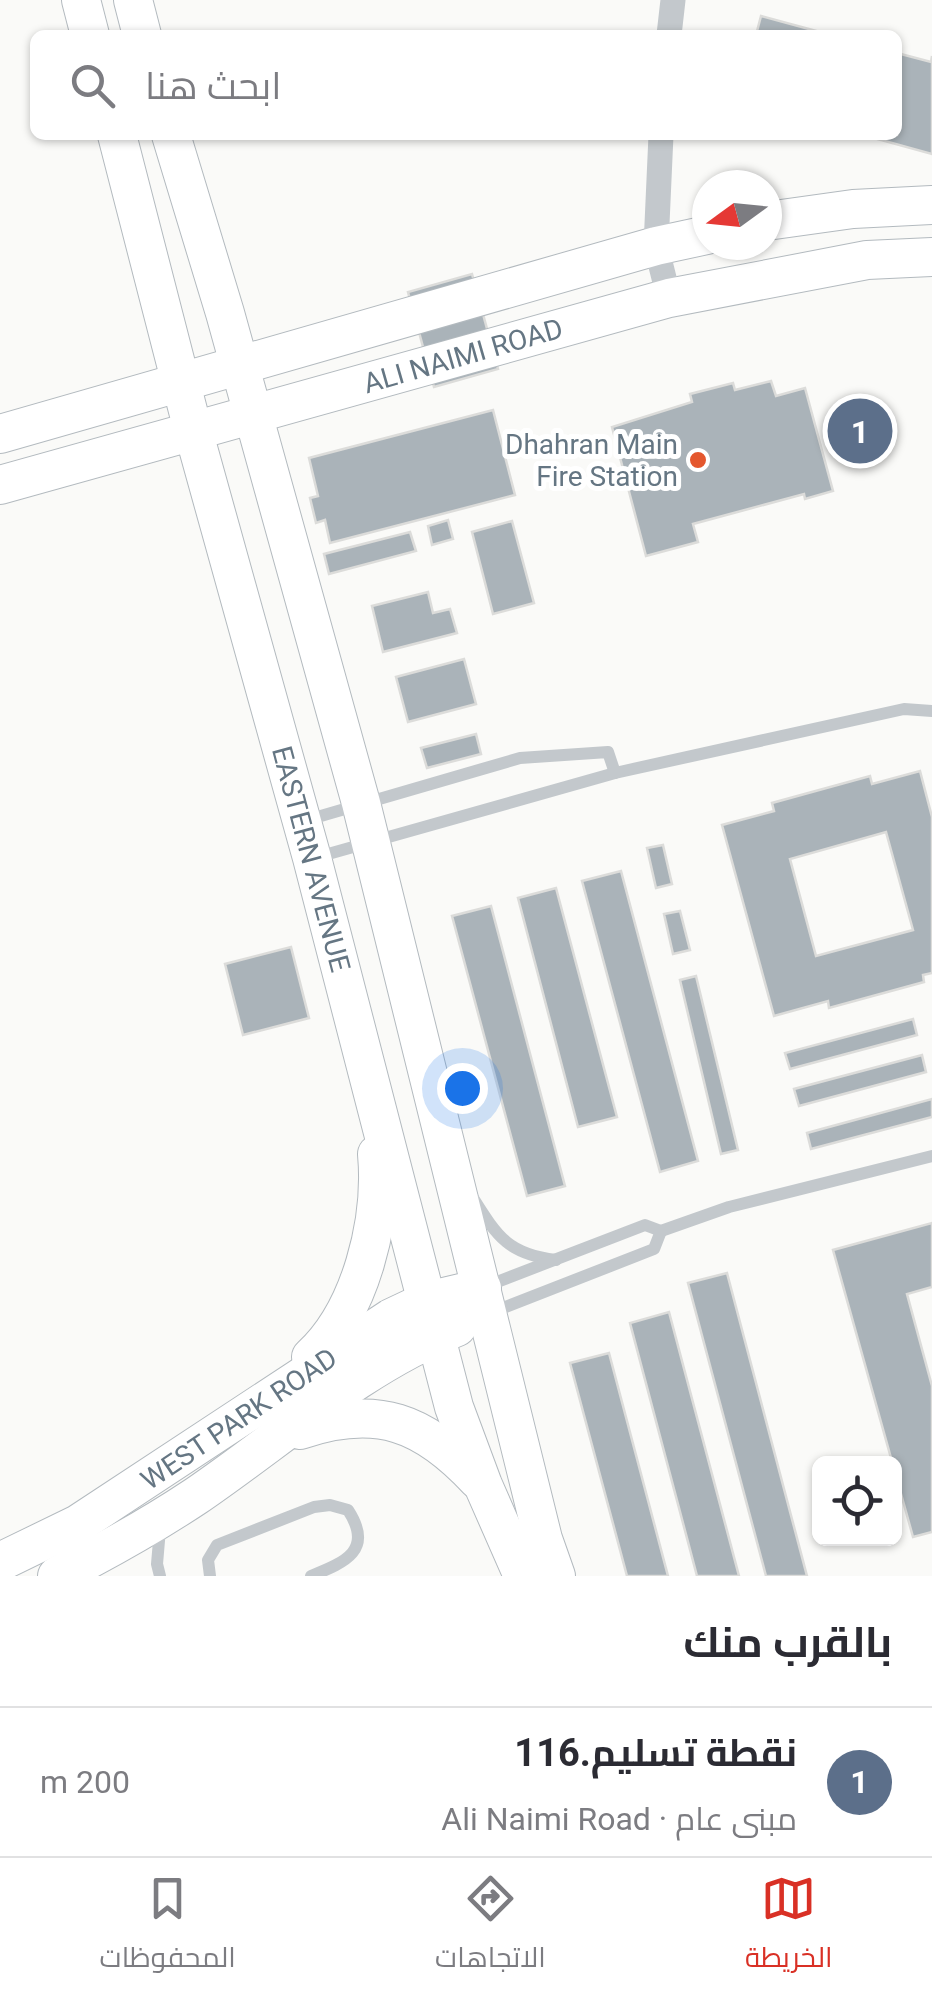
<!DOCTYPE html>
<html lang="ar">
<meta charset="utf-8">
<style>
:root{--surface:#fff;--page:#f2f2f3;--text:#2b2b33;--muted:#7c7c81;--line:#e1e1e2;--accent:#d93025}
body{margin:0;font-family:Roboto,Cairo,sans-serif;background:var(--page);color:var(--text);direction:rtl}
.controls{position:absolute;right:30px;bottom:30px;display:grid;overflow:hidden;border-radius:15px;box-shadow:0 2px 8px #0004}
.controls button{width:90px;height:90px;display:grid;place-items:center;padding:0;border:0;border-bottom:2px solid var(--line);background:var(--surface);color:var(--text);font:50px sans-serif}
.compass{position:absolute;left:692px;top:170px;width:90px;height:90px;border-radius:50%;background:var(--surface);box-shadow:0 2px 8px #0004;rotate:255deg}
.you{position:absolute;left:462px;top:1088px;width:35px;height:35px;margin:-25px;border:8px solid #fff;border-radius:50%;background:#1a73e8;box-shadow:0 0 0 15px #1a73e833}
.badge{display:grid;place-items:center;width:65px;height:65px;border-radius:50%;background:var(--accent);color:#fff;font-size:32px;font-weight:700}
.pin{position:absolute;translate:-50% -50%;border:5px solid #fff;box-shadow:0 2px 10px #0006}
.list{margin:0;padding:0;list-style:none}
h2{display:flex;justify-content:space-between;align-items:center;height:130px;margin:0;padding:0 40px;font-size:42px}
h2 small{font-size:32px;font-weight:400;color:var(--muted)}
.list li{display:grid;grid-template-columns:65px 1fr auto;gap:30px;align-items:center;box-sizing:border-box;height:150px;padding:0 40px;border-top:2px solid var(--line)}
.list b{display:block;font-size:38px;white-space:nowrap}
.list p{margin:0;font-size:32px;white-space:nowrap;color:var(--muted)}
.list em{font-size:32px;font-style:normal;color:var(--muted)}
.icon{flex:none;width:55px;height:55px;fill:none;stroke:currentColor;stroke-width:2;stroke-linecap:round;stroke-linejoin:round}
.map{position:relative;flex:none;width:932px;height:1576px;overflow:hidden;direction:ltr}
.search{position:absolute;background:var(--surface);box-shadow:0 2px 8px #0004;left:30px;right:30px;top:30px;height:110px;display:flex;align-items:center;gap:25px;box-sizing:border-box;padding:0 35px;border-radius:15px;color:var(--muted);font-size:38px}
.sheet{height:280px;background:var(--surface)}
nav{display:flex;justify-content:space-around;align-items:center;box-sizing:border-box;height:140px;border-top:2px solid var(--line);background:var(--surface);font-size:28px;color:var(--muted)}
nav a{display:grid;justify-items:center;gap:5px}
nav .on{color:var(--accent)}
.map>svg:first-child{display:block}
.building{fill:#aab3b9;stroke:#dcdcda;stroke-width:2.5;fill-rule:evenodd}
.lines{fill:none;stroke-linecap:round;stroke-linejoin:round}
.secondary-casing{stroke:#b3babf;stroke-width:40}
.service{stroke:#c3c8cc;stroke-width:12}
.minor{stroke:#c3c8cc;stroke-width:25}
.secondary{stroke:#fff;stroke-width:38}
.poi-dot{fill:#e4572e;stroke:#fff;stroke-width:4}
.labels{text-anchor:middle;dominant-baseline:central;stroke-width:10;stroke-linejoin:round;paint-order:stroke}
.street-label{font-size:28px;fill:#657683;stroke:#fff}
.poi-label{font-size:28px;fill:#657683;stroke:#fff;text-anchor:end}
</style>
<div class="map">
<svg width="932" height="1576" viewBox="0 0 932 1576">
<rect width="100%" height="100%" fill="#fafaf8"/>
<g class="building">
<polygon points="761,16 831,35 756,35"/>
<polygon points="897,53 931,62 932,56 932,154 863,135 897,135"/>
<polygon points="472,274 498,369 434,387 408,292"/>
<polygon points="771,381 776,396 805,388 833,491 805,499 804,494 693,524 698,542 646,556 612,427 692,402 690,394 733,383 735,390"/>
<polygon points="493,410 515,495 330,543 325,520 316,523 310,498 318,496 309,458"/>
<polygon points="448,520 453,539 432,545 428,526"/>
<polygon points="512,521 534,603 493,614 472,532"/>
<polygon points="410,532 416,551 329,574 324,554"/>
<polygon points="428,592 433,613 450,609 457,633 383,652 372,606"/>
<polygon points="464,659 476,704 408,722 396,677"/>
<polygon points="476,734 481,754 427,768 421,748"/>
<path d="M 920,771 L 932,817 L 932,973 L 923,975 L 924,982 L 829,1008 L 828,1001 L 774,1016 L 722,825 L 774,811 L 772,803 L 870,776 L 872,784 ZM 886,832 L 913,930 L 816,956 L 790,859 Z"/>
<polygon points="663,845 672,884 656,888 647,848"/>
<polygon points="621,871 698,1161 660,1172 582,881"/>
<polygon points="556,888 617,1117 578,1127 518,898"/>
<polygon points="491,906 565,1186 527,1196 452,916"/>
<polygon points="680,911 690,950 673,954 664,914"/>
<polygon points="291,947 309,1018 243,1035 225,964"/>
<polygon points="696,976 738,1150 721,1154 680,980"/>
<polygon points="913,1019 917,1035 790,1069 785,1053"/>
<polygon points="922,1055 926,1072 799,1106 794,1089"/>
<polygon points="932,1099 932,1117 811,1149 807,1133"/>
<polygon points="932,1223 932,1287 907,1294 932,1386 932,1532 913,1537 833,1250"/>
<polygon points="727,1273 807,1576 766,1576 688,1283"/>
<polygon points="669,1312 739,1576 697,1576 630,1323"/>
<polygon points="609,1353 668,1576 627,1576 570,1363"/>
</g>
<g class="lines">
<defs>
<g id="secondary">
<polyline points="81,0 90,35"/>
<polyline points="133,0 142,35"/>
<polyline points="117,135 193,430 312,858 454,1407 483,1485 523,1576"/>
<polyline points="171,135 225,313 361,803 543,1539 556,1576"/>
<polyline points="767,221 853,209 932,205"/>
<polyline points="0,434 656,246 707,235"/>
<polyline points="0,485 669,298 867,260 932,257"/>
<path d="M 311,1357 C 361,1311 383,1221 377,1154"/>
<path d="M 300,1430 C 377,1404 424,1422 478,1480"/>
<polyline points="0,1562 78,1524 391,1318 427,1301 482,1288"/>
<path d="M 57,1576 C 104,1552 151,1526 196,1496 C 281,1438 360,1366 457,1327"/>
</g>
</defs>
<use href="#secondary" class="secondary-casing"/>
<g class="service">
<polyline points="307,820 520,758 608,752 615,773"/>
<polyline points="314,858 615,773 904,709 932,711"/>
<path d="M 473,1198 C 498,1238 509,1254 556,1260"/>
<polyline points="661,1231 729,1207 932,1156"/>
<polyline points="484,1287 645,1225 661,1231 654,1249 490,1313"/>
<polyline points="160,1529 157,1564 160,1576"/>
<path d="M 210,1576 L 208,1560 L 217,1545 L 314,1507 L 330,1505 L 348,1510 C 374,1550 346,1562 311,1576"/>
</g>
<g class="minor">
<polyline points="669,35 673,0"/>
<polyline points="661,135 656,246 669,298"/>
</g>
<use href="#secondary" class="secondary"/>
</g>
<circle class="poi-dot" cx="698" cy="460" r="10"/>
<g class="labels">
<g class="street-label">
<text transform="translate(463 356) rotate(-16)">ALI NAIMI ROAD</text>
<text transform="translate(311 859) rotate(75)">EASTERN AVENUE</text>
<text transform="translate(239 1419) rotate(-34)">WEST PARK ROAD</text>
</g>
<g class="poi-label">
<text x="678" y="444">Dhahran Main<tspan x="678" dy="32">Fire Station</tspan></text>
</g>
</g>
</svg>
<div class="controls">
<button><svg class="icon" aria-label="locate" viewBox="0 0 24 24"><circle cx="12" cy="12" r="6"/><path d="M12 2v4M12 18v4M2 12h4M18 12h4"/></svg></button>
</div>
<svg class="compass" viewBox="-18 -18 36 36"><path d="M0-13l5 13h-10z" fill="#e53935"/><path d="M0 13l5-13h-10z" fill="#7c7c81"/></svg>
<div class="you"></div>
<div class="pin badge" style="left:860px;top:431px;background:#5c6f8a">1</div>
<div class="search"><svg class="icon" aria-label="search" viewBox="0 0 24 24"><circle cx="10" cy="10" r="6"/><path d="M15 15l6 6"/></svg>ابحث هنا</div>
</div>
<section class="sheet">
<h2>بالقرب منك<small></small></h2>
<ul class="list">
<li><span class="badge" style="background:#5c6f8a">1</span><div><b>نقطة تسليم.116</b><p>مبنى عام · Ali Naimi Road</p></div><em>200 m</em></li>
</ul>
</section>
<nav>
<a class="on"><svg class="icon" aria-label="map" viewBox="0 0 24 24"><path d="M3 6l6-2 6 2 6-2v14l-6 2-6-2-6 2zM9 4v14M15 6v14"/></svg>الخريطة</a>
<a><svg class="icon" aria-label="directions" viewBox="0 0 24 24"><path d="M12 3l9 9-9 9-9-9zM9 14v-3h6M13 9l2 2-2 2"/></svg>الاتجاهات</a>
<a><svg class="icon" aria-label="saved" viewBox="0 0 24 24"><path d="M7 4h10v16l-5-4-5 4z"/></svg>المحفوظات</a>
</nav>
